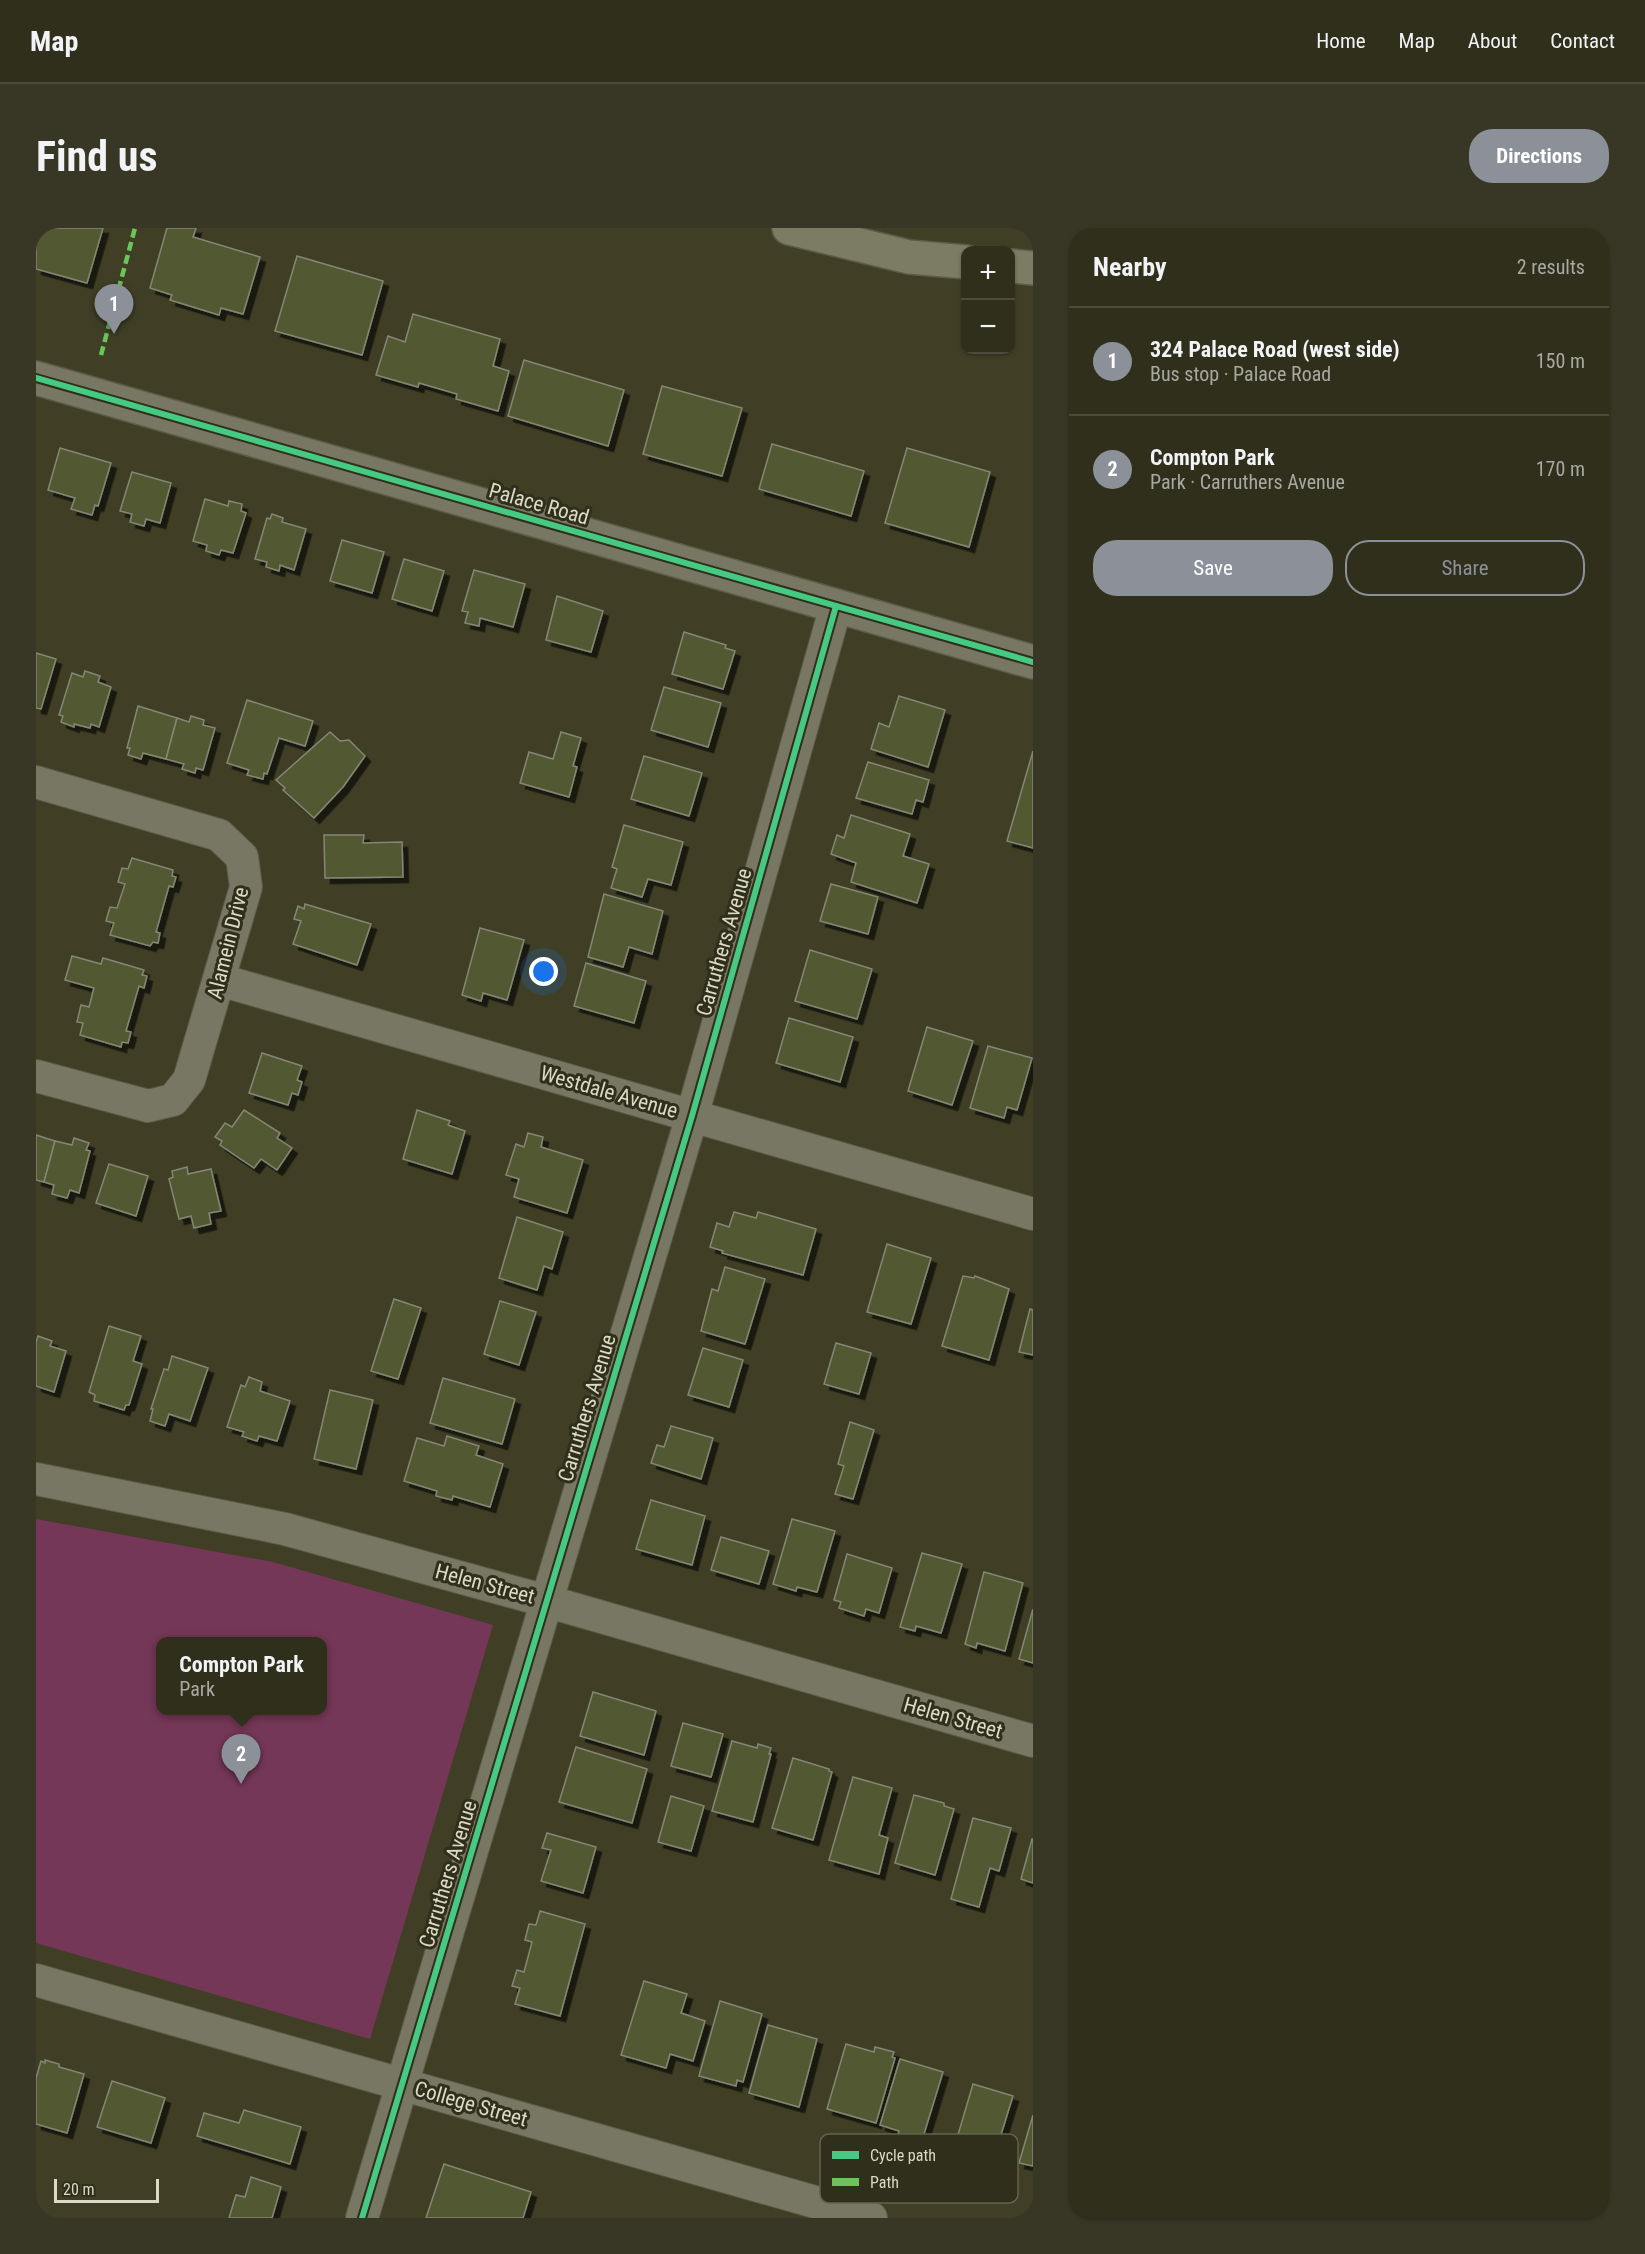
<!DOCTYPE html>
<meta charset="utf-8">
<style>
:root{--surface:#302f1c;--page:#383725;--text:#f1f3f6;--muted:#a8a9a3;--line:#4b4a3b;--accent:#8c9099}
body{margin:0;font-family:"Roboto Condensed",sans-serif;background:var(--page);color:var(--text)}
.controls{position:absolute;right:18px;top:18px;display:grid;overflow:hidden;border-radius:12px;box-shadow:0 2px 4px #0004}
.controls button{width:54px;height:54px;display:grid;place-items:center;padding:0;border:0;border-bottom:2px solid var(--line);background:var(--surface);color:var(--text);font:30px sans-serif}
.scale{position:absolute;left:18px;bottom:15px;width:105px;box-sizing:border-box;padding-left:6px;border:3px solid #dbdbc3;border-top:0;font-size:16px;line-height:21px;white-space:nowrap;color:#dbdbc3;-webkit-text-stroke:4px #2f2f1b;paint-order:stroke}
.you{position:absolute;left:508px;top:744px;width:21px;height:21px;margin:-15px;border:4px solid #fff;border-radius:50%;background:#1a73e8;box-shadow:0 0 0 9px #1a73e833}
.badge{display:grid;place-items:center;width:39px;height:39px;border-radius:50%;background:var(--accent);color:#fff;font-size:20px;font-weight:700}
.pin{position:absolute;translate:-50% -50px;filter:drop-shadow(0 2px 3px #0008)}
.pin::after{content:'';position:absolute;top:32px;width:21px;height:18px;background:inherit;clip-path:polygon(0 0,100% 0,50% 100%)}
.popup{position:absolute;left:120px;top:1409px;width:171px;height:78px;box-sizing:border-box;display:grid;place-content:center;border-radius:12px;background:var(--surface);filter:drop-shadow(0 2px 4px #0005);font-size:20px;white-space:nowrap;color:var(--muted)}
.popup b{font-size:22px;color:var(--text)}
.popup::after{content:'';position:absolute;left:50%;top:100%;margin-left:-12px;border:12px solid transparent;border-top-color:var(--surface)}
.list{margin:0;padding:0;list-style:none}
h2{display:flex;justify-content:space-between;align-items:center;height:78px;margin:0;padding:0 24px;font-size:26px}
h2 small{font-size:20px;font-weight:400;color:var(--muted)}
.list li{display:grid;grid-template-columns:39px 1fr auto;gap:18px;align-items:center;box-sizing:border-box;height:108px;padding:0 24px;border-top:2px solid var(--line)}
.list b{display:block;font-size:22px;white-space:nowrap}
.list p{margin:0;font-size:20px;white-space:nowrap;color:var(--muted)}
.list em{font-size:20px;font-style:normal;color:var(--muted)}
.actions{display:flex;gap:12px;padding:18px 24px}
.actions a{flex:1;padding:14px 0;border:2px solid var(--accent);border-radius:24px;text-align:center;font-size:21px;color:var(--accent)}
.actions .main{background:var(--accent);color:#fff}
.map{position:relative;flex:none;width:997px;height:1990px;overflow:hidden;border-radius:24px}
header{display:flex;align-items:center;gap:36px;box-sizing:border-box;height:84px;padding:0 30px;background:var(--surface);border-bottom:2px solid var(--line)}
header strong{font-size:28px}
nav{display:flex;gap:33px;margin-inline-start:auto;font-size:21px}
.intro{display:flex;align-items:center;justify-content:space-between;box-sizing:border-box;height:144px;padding:0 36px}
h1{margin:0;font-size:42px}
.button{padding:15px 27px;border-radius:24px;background:var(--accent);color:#fff;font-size:21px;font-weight:700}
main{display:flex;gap:36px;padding:0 36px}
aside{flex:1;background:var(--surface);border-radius:24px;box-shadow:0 2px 4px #0004}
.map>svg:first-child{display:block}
.green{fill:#753757;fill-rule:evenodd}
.building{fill:#515832;stroke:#848774;stroke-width:1.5;filter:url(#shadow)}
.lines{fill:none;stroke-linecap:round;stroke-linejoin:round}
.minor-casing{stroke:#5c5b46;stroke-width:34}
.tertiary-casing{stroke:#5c5b46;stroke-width:36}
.primary-casing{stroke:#5c5b46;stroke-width:36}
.minor{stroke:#777764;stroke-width:32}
.tertiary{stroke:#777764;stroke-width:33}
.primary{stroke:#7c7b64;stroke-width:33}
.quiet{stroke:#6ac65a;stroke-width:4.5;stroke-dasharray:9 4.5;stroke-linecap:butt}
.cycleway-casing{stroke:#2f2f1b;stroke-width:10}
.cycleway{stroke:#46c982;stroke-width:6}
.labels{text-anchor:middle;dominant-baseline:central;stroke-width:6;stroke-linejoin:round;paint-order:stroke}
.street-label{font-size:21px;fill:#dbdbc3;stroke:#2f2f1b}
.key{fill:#2f2f1b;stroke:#63634d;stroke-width:1.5}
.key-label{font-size:16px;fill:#dbdbc3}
</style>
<header>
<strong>Map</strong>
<nav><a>Home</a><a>Map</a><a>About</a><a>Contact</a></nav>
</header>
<div class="intro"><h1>Find us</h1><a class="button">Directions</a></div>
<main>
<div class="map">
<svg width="997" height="1990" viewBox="0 0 997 1990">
<defs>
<filter id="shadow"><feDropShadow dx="5.5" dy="5.5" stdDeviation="0" flood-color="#0009"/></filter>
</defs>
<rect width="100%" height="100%" fill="#403f26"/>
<path class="green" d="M 0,1291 L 237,1334 L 457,1397 L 334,1811 L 0,1715 ZM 124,1414 L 286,1414 L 286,1482 L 124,1482 Z"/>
<g class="building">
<polygon points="0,0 67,0 51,55 0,41"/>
<polygon points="131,0 160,0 157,9 224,29 207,86 185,80 183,87 134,72 136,67 114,60"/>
<polygon points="261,28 347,53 326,127 239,103"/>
<polygon points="377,86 464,111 457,138 473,143 462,183 420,171 421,166 383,155 382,159 340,147 352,108 369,114"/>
<polygon points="488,132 588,162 572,218 472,188"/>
<polygon points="626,158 706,180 686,248 607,226"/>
<polygon points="736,216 828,243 815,288 723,261"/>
<polygon points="24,220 75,235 62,278 59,277 56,287 35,281 39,270 12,262"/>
<polygon points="871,220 954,244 933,319 849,295"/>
<polygon points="96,244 135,255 124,295 110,291 108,298 94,294 96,286 84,283"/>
<polygon points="169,271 192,278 193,273 206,276 205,283 210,285 197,325 185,322 183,327 170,323 171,317 157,313"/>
<polygon points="236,286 247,290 246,294 270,301 258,342 244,337 243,343 230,339 231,334 219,331 231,290 234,291"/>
<polygon points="306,312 348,324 336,365 294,353"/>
<polygon points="368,331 408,343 396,383 356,371"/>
<polygon points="438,342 489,356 477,399 444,390 443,398 429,395 432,384 426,383"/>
<polygon points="521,368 567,383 555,424 510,412"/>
<polygon points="648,404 690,417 689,420 699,423 687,461 636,446"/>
<polygon points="0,425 20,431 5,481 0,480"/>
<polygon points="49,443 64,448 62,454 75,459 63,499 55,496 54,500 38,496 38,499 25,494 27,488 23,487 36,445 47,449"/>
<polygon points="628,459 685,475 672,519 615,502"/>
<polygon points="863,468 909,482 892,539 835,521 843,495 853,499"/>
<polygon points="211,472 277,493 269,518 243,510 231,546 228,545 227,551 211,547 213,542 191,535"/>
<polygon points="102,478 141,490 130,531 107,525 105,531 92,527 94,520 91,520"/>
<polygon points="155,488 168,492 167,497 179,500 167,542 160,540 159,545 146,541 148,536 130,531 141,490 153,494"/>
<polygon points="294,504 304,513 313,512 329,528 307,559 278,590 247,562 249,560 240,552"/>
<polygon points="525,504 545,510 537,538 541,539 533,569 484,555 493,524 517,531"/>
<polygon points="997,523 997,620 971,613"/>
<polygon points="608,528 666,545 653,588 595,571"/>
<polygon points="832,534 893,552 887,574 880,572 876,586 820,570"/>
<polygon points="815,587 874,606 867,628 893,636 881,675 815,654 820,635 795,626 801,607 808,610"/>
<polygon points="588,597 647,614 635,657 612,651 606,669 575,660 581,641 576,639"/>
<polygon points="288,607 328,607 327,615 366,614 367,649 289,650"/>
<polygon points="96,630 137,642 136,648 140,649 137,659 133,658 120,704 124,705 122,715 117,714 114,718 74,707 78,695 70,693 74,679 81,680 89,656 82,654 86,640 92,641"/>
<polygon points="795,656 842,669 832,706 784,693"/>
<polygon points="568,666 627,683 616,726 593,719 587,739 552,729"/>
<polygon points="269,676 335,696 321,737 257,716 265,693 258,691 262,678 268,681"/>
<polygon points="444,700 488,712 471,772 447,765 445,773 426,767"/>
<polygon points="774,722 836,741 821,791 759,773"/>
<polygon points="36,728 65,736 67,730 108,742 106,747 111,748 108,760 103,758 90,803 95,804 92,815 86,814 85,819 44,807 47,795 41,794 45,777 53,779 58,760 29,752"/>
<polygon points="550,735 610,753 598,795 538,778"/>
<polygon points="753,790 817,809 804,854 740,835"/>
<polygon points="891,799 937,813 916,877 872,863"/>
<polygon points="952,818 996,830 981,882 971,879 968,890 934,880"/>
<polygon points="226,825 266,838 261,852 266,854 262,867 256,865 252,877 213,865"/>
<polygon points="208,882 244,905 241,910 256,920 241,942 225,931 218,940 184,917 186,913 179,909 189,895 196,899"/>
<polygon points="381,882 414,893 412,897 429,903 416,946 367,931"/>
<polygon points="492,905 507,909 505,919 547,932 531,985 478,969 483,951 470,947 480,916 488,919"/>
<polygon points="0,907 19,913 8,954 0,952"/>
<polygon points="38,910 53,915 50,922 54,923 43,965 34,962 31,970 16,966 18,957 8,954 19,913 36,917"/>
<polygon points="73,936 112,948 100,988 60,975"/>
<polygon points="151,939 152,946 175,941 185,983 173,985 175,996 158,1000 155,988 143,991 133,951 137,949 136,943"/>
<polygon points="698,984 720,990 722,984 780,1001 767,1047 686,1025 687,1023 674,1019 681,995 693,999"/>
<polygon points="481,989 527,1004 516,1041 508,1038 501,1062 463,1050"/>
<polygon points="851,1016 895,1030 875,1096 831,1084"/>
<polygon points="689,1039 729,1051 709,1116 665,1103 676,1061 682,1063"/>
<polygon points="927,1048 938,1050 939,1048 973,1061 953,1132 906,1118"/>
<polygon points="358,1071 385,1080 362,1151 335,1143"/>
<polygon points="464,1073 500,1084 483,1137 448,1126"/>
<polygon points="994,1081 997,1082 997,1127 983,1124"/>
<polygon points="73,1098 105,1108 97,1133 106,1136 93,1177 90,1177 88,1182 58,1173 59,1167 53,1164"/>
<polygon points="2,1108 16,1113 14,1118 30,1123 18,1164 0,1158 0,1114"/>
<polygon points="800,1115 835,1125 823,1166 788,1156"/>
<polygon points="667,1120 707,1132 693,1179 652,1167"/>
<polygon points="136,1128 172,1140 154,1193 133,1186 129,1198 114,1193 117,1181 115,1181 128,1141 132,1142"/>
<polygon points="213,1149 226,1154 224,1163 254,1173 241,1213 223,1208 221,1213 206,1208 208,1204 191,1199 205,1157 209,1159"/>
<polygon points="407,1150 479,1171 466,1216 394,1195"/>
<polygon points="294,1162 337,1172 320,1241 278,1231"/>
<polygon points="814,1194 838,1202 817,1271 799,1266 808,1238 802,1236"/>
<polygon points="635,1198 677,1210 665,1251 615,1235 621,1217 628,1219"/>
<polygon points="411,1208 443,1218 440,1227 467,1236 454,1279 417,1268 416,1272 400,1268 401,1263 368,1253 381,1210 408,1218"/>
<polygon points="615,1272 669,1288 656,1337 600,1321"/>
<polygon points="756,1291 799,1303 781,1364 761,1359 760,1363 737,1356"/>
<polygon points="685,1309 733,1323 723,1356 675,1342"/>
<polygon points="886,1325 926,1336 905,1405 880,1398 879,1403 864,1399"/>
<polygon points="811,1326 856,1340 843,1385 830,1381 828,1388 803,1380 805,1374 798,1372"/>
<polygon points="948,1344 987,1355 969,1423 941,1415 940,1420 929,1416"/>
<polygon points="997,1381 997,1435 983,1431"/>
<polygon points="557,1464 620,1483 608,1527 544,1508"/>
<polygon points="647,1495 687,1506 675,1549 635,1538"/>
<polygon points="696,1513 721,1520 722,1516 735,1520 733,1526 735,1526 717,1594 676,1583"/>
<polygon points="540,1519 611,1541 596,1595 523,1574"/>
<polygon points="757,1530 793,1541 793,1543 796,1544 777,1612 736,1600"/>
<polygon points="817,1549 856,1560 843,1607 852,1610 843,1646 793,1632"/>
<polygon points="878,1567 908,1575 908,1578 918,1581 899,1647 859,1635"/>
<polygon points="635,1568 668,1578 655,1623 622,1614"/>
<polygon points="937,1590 975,1600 963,1643 954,1640 943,1679 915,1671"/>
<polygon points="511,1605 560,1619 547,1665 505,1653 515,1622 506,1620"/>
<polygon points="996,1611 997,1611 997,1655 985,1651"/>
<polygon points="504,1683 549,1696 524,1788 479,1776 484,1760 476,1758 481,1742 488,1744 496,1714 489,1712 493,1696 500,1697"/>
<polygon points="608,1753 651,1766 645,1785 669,1793 657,1833 634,1826 630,1840 585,1827"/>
<polygon points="684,1773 726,1786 707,1854 701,1852 700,1858 663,1848"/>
<polygon points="732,1797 781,1811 763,1879 713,1865"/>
<polygon points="810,1816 838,1824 839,1819 858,1824 856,1829 859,1830 840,1895 791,1881"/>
<polygon points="864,1831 907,1844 884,1919 861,1912 863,1903 844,1897"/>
<polygon points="9,1832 23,1836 23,1839 48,1846 31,1905 0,1896 0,1850 5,1833 9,1835"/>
<polygon points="76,1853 129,1870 115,1915 61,1899"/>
<polygon points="937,1856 977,1868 958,1929 919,1917"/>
<polygon points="208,1882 265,1899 254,1936 161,1908 168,1885 203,1895"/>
<polygon points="997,1887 997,1938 983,1935"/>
<polygon points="408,1936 495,1964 487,1990 390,1990"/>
<polygon points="215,1949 245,1959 236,1990 193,1990 200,1967 209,1969"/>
</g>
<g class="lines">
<defs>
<g id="minor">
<polyline points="0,554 183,607 206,629 210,659 153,852 137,872 112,878 0,848"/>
<polyline points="184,752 997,986"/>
<polyline points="0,1251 249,1301 510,1373 997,1513"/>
<polyline points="0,1752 835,1990"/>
<polyline points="326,1990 656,888 800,378"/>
</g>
<polyline id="tertiary" points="0,150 997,434"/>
<g id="primary">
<polyline points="753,0 873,29 930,34"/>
<polyline points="975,38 997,40"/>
</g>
</defs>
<use href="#minor" class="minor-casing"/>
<use href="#tertiary" class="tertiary-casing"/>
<use href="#primary" class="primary-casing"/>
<use href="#minor" class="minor"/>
<use href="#tertiary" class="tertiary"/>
<use href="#primary" class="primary"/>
<polyline class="quiet" points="65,127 99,0"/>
<defs>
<g id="cycleway">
<polyline points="0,150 997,434"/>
<polyline points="326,1990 656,888 800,378"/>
</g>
</defs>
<use href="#cycleway" class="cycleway-casing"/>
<use href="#cycleway" class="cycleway"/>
</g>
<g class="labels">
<g class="street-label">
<text transform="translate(503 276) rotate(16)">Palace Road</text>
<text transform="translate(688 714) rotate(-74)">Carruthers Avenue</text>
<text transform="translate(192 715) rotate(-76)">Alamein Drive</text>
<text transform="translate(573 864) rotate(16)">Westdale Avenue</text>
<text transform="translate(551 1180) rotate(-73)">Carruthers Avenue</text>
<text transform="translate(449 1356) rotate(15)">Helen Street</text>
<text transform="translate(917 1490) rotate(16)">Helen Street</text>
<text transform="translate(412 1646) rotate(-73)">Carruthers Avenue</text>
<text transform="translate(435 1876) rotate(16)">College Street</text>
</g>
</g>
<rect x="784" y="1906" width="198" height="69" rx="9" class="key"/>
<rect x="796" y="1923" width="27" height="8" fill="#46c982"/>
<rect x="796" y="1950" width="27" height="8" fill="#6ac65a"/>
<g class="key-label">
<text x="834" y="1933">Cycle path</text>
<text x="834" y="1960">Path</text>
</g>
</svg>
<div class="controls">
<button>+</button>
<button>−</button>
</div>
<div class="scale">20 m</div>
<div class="you"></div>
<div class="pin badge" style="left:78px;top:106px">1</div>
<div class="pin badge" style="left:205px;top:1556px">2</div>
<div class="popup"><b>Compton Park</b>Park</div>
</div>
<aside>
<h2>Nearby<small>2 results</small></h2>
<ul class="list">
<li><span class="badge">1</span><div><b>324 Palace Road (west side)</b><p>Bus stop · Palace Road</p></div><em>150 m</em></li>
<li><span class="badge">2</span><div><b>Compton Park</b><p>Park · Carruthers Avenue</p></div><em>170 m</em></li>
</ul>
<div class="actions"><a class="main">Save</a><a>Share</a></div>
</aside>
</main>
